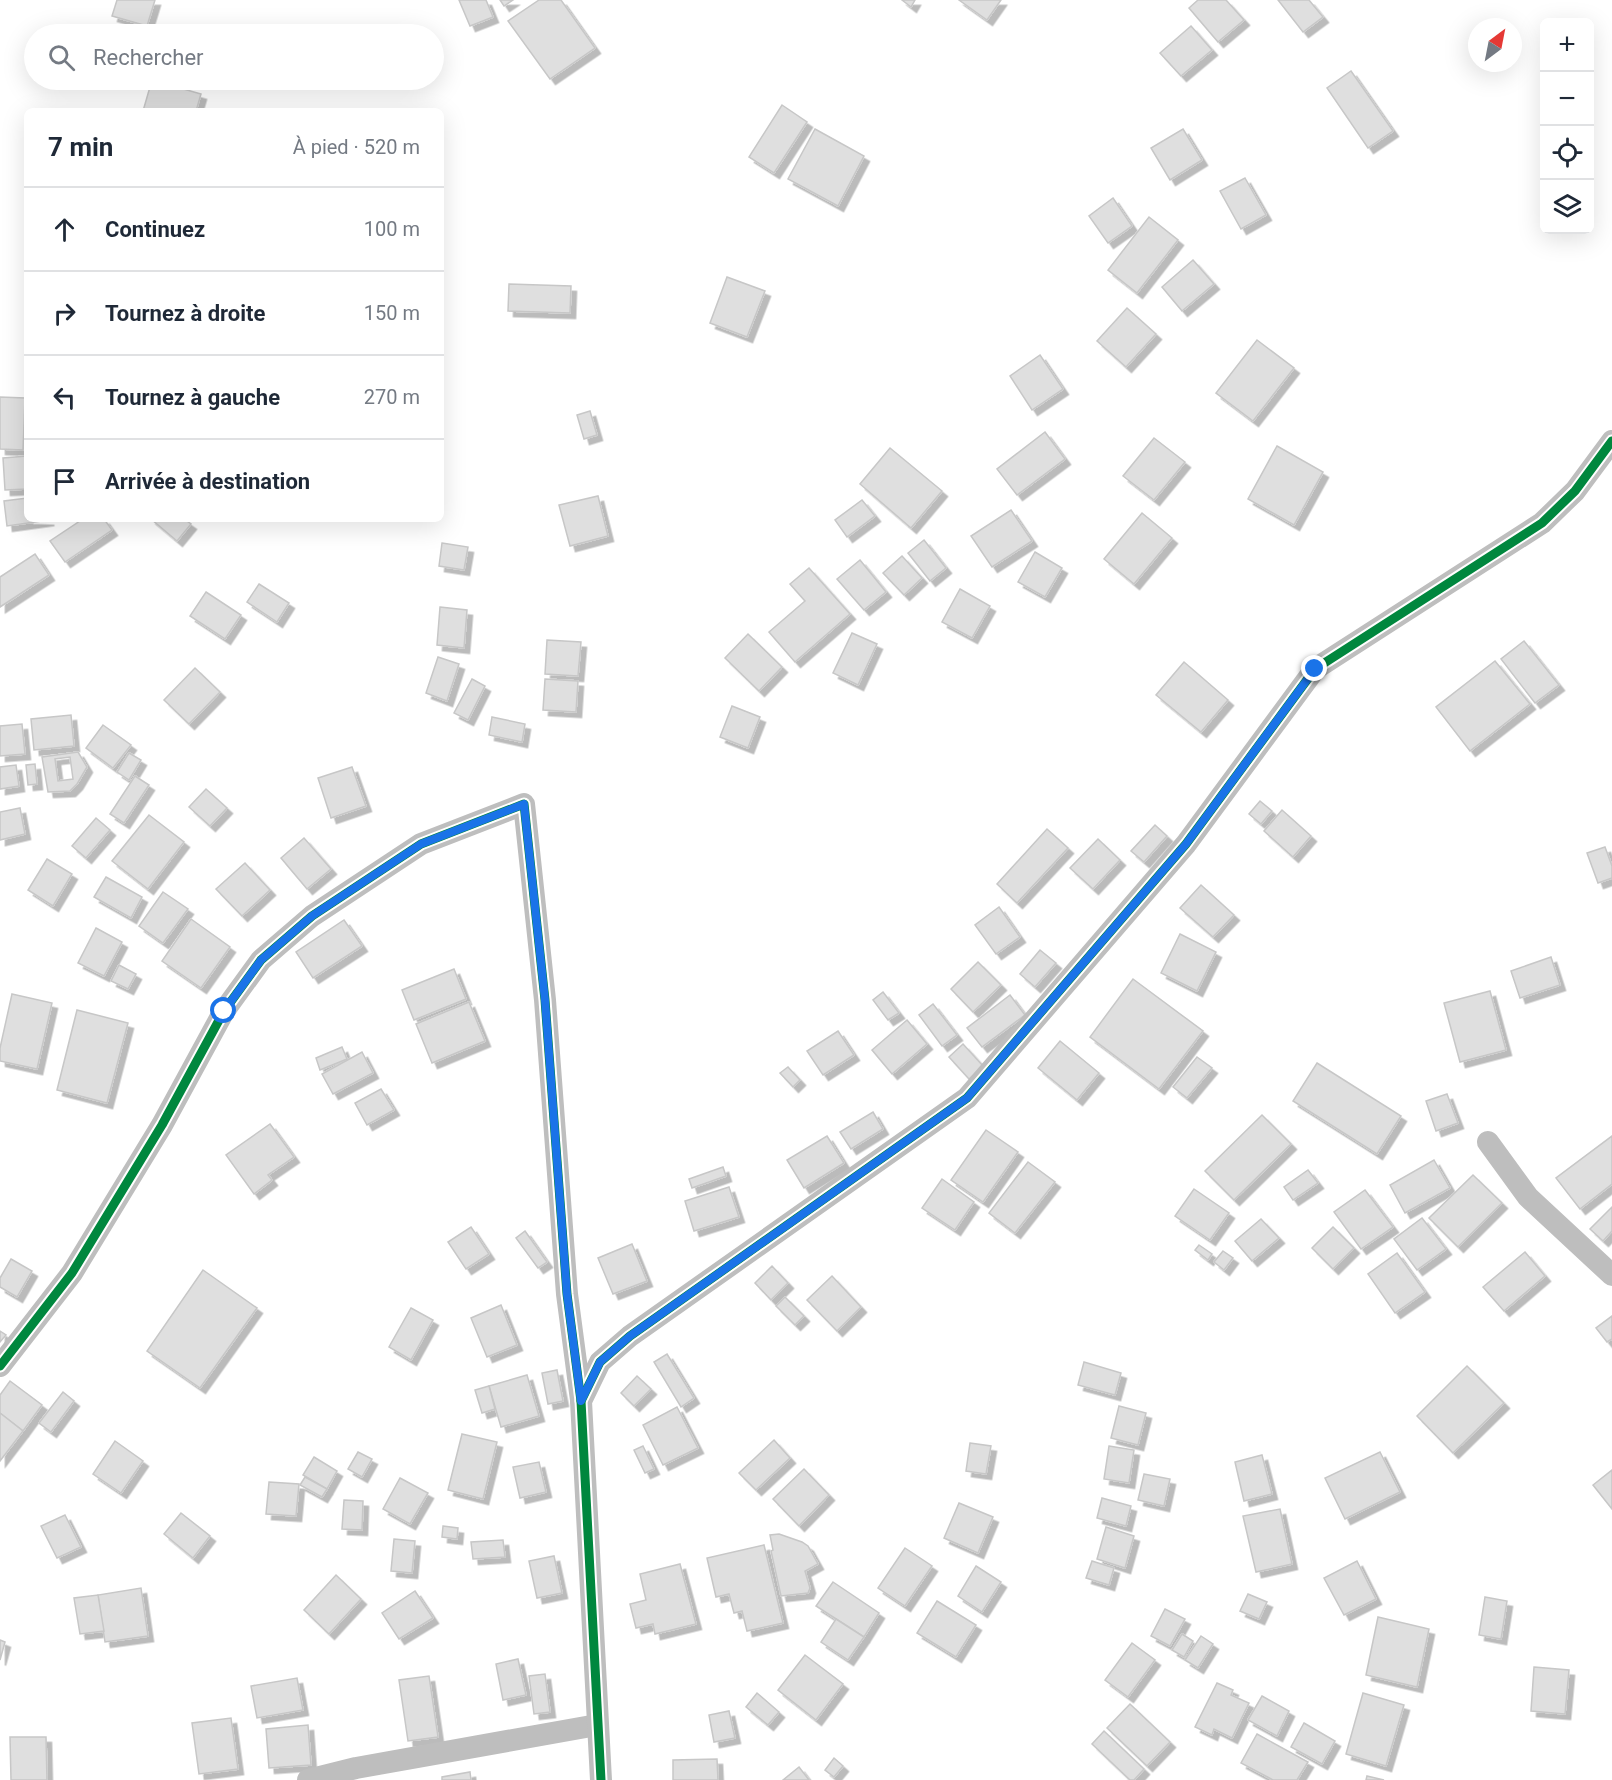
<!DOCTYPE html>
<html lang="fr">
<meta charset="utf-8">
<style>
:root{--surface:#fff;--page:#f6f6f7;--text:#1f2937;--muted:#747a83;--line:#e0e1e3}
body{margin:0;font-family:Roboto,sans-serif;background:var(--page);color:var(--text)}
.controls{position:absolute;right:18px;top:18px;display:grid;overflow:hidden;border-radius:9px;box-shadow:0 6px 24px #0002}
.controls button{width:54px;height:54px;display:grid;place-items:center;padding:0;border:0;border-bottom:2px solid var(--line);background:var(--surface);color:var(--text);font:30px sans-serif}
.compass{position:absolute;left:1468px;top:18px;width:54px;height:54px;border-radius:50%;background:var(--surface);box-shadow:0 6px 24px #0002;rotate:32deg}
.stop{position:absolute;width:18px;height:18px;margin:-14px;border:4px solid #1a73e8;border-radius:50%;background:#fff}
.stop.end{background:#1a73e8;border-color:#fff;box-shadow:0 2px 6px #0008}
.list{margin:0;padding:0;list-style:none}
h2{display:flex;justify-content:space-between;align-items:center;height:78px;margin:0;padding:0 24px;font-size:26px}
h2 small{font-size:20px;font-weight:400;color:var(--muted)}
.list li{display:grid;grid-template-columns:39px 1fr auto;gap:18px;align-items:center;box-sizing:border-box;height:84px;padding:0 24px;border-top:2px solid var(--line)}
.list b{display:block;font-size:22px;white-space:nowrap}
.list em{font-size:20px;font-style:normal;color:var(--muted)}
.icon{flex:none;width:33px;height:33px;fill:none;stroke:currentColor;stroke-width:2;stroke-linecap:round;stroke-linejoin:round}
.map{position:relative;flex:none;width:1612px;height:1780px;overflow:hidden}
.search{position:absolute;background:var(--surface);box-shadow:0 6px 24px #0002;left:24px;top:24px;width:420px;height:66px;display:flex;align-items:center;gap:15px;box-sizing:border-box;padding:0 21px;border-radius:33px;color:var(--muted);font-size:22px}
.panel{position:absolute;background:var(--surface);box-shadow:0 6px 24px #0002;left:24px;top:108px;width:420px;height:414px;border-radius:9px}
.map>svg:first-child{display:block}
.building{fill:#dfdfdf;stroke:#c7c7c7;stroke-width:1.5;fill-rule:evenodd;filter:url(#shadow)}
.lines{fill:none;stroke-linecap:round;stroke-linejoin:round}
.street{stroke:#bebebe;stroke-width:22}
.cycleway-casing{stroke:#fff;stroke-width:13}
.cycleway{stroke:#00873e;stroke-width:9}
.route{stroke:#1a73e8;stroke-width:8}
</style>
<div class="map">
<svg width="1612" height="1780" viewBox="0 0 1612 1780">
<defs>
<filter id="shadow"><feDropShadow dx="5.5" dy="5.5" stdDeviation="0" flood-color="#0004"/></filter>
</defs>
<rect width="100%" height="100%" fill="#fff"/>
<g class="building">
<polygon points="117,0 155,0 147,26 112,16"/>
<polygon points="459,0 486,0 493,17 470,26"/>
<polygon points="500,0 513,0 504,6"/>
<polygon points="539,0 561,0 595,48 550,79 508,21"/>
<polygon points="902,0 915,0 911,7"/>
<polygon points="959,0 1001,0 987,20"/>
<polygon points="1198,0 1226,0 1244,20 1218,42 1189,8"/>
<polygon points="1278,0 1309,0 1323,17 1303,32"/>
<polygon points="1191,26 1212,50 1181,76 1160,53"/>
<polygon points="1351,71 1393,131 1368,148 1327,88"/>
<polygon points="152,80 201,94 196,111 143,111"/>
<polygon points="782,105 807,122 774,173 749,157"/>
<polygon points="815,129 864,156 838,206 788,179"/>
<polygon points="1183,129 1202,160 1170,180 1151,148"/>
<polygon points="1245,178 1266,215 1241,229 1220,191"/>
<polygon points="1113,198 1132,226 1108,243 1089,216"/>
<polygon points="1149,217 1178,240 1137,293 1108,270"/>
<polygon points="1193,260 1214,284 1182,311 1162,287"/>
<polygon points="727,277 765,291 747,337 710,323"/>
<polygon points="509,284 571,286 570,313 508,311"/>
<polygon points="1127,308 1156,334 1126,367 1097,341"/>
<polygon points="1257,340 1294,368 1253,421 1216,393"/>
<polygon points="1040,355 1063,389 1032,410 1010,376"/>
<polygon points="0,397 25,398 23,450 0,449"/>
<polygon points="590,411 597,435 584,439 577,415"/>
<polygon points="1045,432 1065,459 1017,495 997,469"/>
<polygon points="1154,438 1185,462 1154,500 1123,476"/>
<polygon points="1277,446 1323,472 1294,525 1248,499"/>
<polygon points="890,448 942,491 911,528 860,484"/>
<polygon points="27,456 27,489 5,490 3,458"/>
<polygon points="598,496 608,536 570,546 559,505"/>
<polygon points="27,498 27,519 49,520 7,526 4,501"/>
<polygon points="862,500 875,516 847,537 835,520"/>
<polygon points="1011,510 1032,541 992,567 971,536"/>
<polygon points="1142,513 1172,538 1134,584 1104,559"/>
<polygon points="83,519 104,519 112,530 65,562 50,541"/>
<polygon points="151,519 184,519 191,524 177,541"/>
<polygon points="924,540 946,568 930,581 908,553"/>
<polygon points="442,543 468,547 464,570 439,566"/>
<polygon points="1035,552 1062,568 1045,597 1018,582"/>
<polygon points="35,554 49,575 0,607 0,577"/>
<polygon points="902,556 922,578 904,595 883,573"/>
<polygon points="860,560 886,592 864,610 837,579"/>
<polygon points="809,568 850,614 795,662 769,632 805,601 790,584"/>
<polygon points="259,584 289,603 277,622 247,602"/>
<polygon points="960,589 990,606 972,638 942,622"/>
<polygon points="206,592 241,615 225,639 190,616"/>
<polygon points="440,607 467,610 464,648 437,645"/>
<polygon points="852,633 877,644 858,685 833,673"/>
<polygon points="748,634 782,667 759,691 725,658"/>
<polygon points="547,640 581,642 578,676 545,674"/>
<polygon points="1524,641 1559,685 1535,703 1501,659"/>
<polygon points="438,657 459,664 447,701 426,693"/>
<polygon points="1495,661 1530,704 1470,751 1436,707"/>
<polygon points="1184,662 1228,700 1201,732 1156,695"/>
<polygon points="195,668 220,692 189,724 164,700"/>
<polygon points="472,679 485,686 468,720 454,713"/>
<polygon points="545,679 578,681 576,712 543,710"/>
<polygon points="732,706 760,717 748,748 720,737"/>
<polygon points="71,715 74,746 34,750 31,719"/>
<polygon points="492,717 525,724 522,742 489,735"/>
<polygon points="22,724 25,754 0,756 0,726"/>
<polygon points="103,725 131,745 113,768 86,748"/>
<path d="M 78,752 L 87,767 L 77,784 L 70,791 L 48,792 L 42,757 ZM 70,757 L 73,779 L 58,781 L 55,759 Z"/>
<polygon points="129,753 141,760 129,780 117,772"/>
<polygon points="35,764 37,784 28,785 26,765"/>
<polygon points="16,765 19,786 0,789 0,767"/>
<polygon points="352,767 366,806 331,818 318,778"/>
<polygon points="135,776 149,785 124,823 110,814"/>
<polygon points="206,789 227,808 210,826 189,807"/>
<polygon points="1260,801 1272,811 1261,824 1249,814"/>
<polygon points="20,808 25,834 0,840 0,812"/>
<polygon points="1282,810 1311,836 1293,857 1264,831"/>
<polygon points="149,815 184,842 148,889 112,861"/>
<polygon points="96,818 110,830 86,858 72,846"/>
<polygon points="1155,825 1167,836 1144,862 1131,851"/>
<polygon points="1047,829 1068,848 1017,903 997,884"/>
<polygon points="304,838 331,869 307,889 281,858"/>
<polygon points="1098,839 1120,860 1093,889 1070,868"/>
<polygon points="1605,847 1612,866 1612,878 1598,883 1587,853"/>
<polygon points="47,859 72,874 53,906 28,890"/>
<polygon points="245,863 270,890 242,916 216,889"/>
<polygon points="106,877 142,897 131,918 94,897"/>
<polygon points="1201,885 1234,915 1213,937 1180,908"/>
<polygon points="163,892 188,909 163,943 139,926"/>
<polygon points="999,907 1020,937 996,954 975,925"/>
<polygon points="191,919 230,947 201,988 162,961"/>
<polygon points="344,920 362,946 313,978 296,952"/>
<polygon points="96,928 122,942 104,976 78,963"/>
<polygon points="1180,934 1216,952 1197,991 1161,973"/>
<polygon points="1040,950 1056,963 1035,987 1020,974"/>
<polygon points="1551,957 1560,985 1520,998 1511,971"/>
<polygon points="978,962 1001,985 973,1012 951,989"/>
<polygon points="119,965 136,974 128,989 111,981"/>
<polygon points="454,969 466,999 414,1020 402,990"/>
<polygon points="1133,979 1203,1031 1159,1089 1090,1037"/>
<polygon points="1490,991 1506,1050 1460,1062 1444,1003"/>
<polygon points="883,992 899,1013 888,1020 873,1000"/>
<polygon points="12,994 52,1003 37,1069 0,1061 0,1048"/>
<polygon points="1010,995 1025,1015 982,1047 967,1028"/>
<polygon points="469,1002 485,1041 432,1063 416,1024"/>
<polygon points="933,1004 957,1035 942,1046 919,1015"/>
<polygon points="77,1010 128,1023 107,1103 57,1090"/>
<polygon points="907,1020 927,1044 892,1074 872,1050"/>
<polygon points="838,1031 854,1055 823,1075 807,1051"/>
<polygon points="1060,1041 1099,1073 1077,1100 1038,1068"/>
<polygon points="963,1044 983,1066 969,1079 949,1057"/>
<polygon points="342,1047 347,1059 320,1070 316,1058"/>
<polygon points="362,1052 373,1073 333,1094 322,1074"/>
<polygon points="1197,1057 1212,1068 1187,1098 1173,1087"/>
<polygon points="1317,1063 1401,1116 1377,1154 1293,1101"/>
<polygon points="788,1067 800,1080 793,1087 780,1073"/>
<polygon points="381,1089 394,1110 367,1125 355,1103"/>
<polygon points="1447,1094 1458,1123 1436,1131 1426,1101"/>
<polygon points="873,1112 883,1129 851,1149 840,1132"/>
<polygon points="1262,1115 1291,1144 1234,1200 1205,1171"/>
<polygon points="270,1124 294,1157 268,1175 272,1180 254,1194 226,1155"/>
<polygon points="986,1130 1018,1152 983,1202 951,1180"/>
<polygon points="827,1136 844,1163 804,1188 787,1160"/>
<polygon points="1612,1136 1612,1184 1580,1209 1556,1178"/>
<polygon points="1434,1160 1450,1188 1405,1213 1390,1185"/>
<polygon points="1028,1162 1055,1182 1015,1233 989,1213"/>
<polygon points="723,1167 726,1176 692,1188 689,1179"/>
<polygon points="1308,1170 1318,1183 1293,1200 1284,1187"/>
<polygon points="1473,1175 1502,1203 1458,1247 1429,1218"/>
<polygon points="942,1179 974,1202 955,1230 922,1208"/>
<polygon points="729,1187 739,1217 694,1231 685,1201"/>
<polygon points="1194,1189 1229,1213 1210,1240 1175,1216"/>
<polygon points="1365,1190 1393,1227 1361,1249 1334,1212"/>
<polygon points="1612,1207 1612,1231 1603,1241 1590,1229"/>
<polygon points="1422,1218 1446,1249 1417,1270 1394,1239"/>
<polygon points="1261,1219 1279,1238 1252,1261 1235,1241"/>
<polygon points="471,1227 489,1254 466,1269 448,1242"/>
<polygon points="1333,1227 1354,1248 1333,1269 1312,1248"/>
<polygon points="525,1231 547,1262 538,1268 516,1238"/>
<polygon points="632,1244 647,1281 613,1294 598,1258"/>
<polygon points="1199,1245 1212,1254 1208,1260 1195,1250"/>
<polygon points="1223,1251 1233,1258 1224,1270 1214,1262"/>
<polygon points="1525,1252 1545,1276 1504,1311 1483,1287"/>
<polygon points="1397,1253 1425,1292 1395,1313 1368,1274"/>
<polygon points="11,1259 32,1271 17,1297 0,1287 0,1278"/>
<polygon points="772,1266 788,1283 771,1300 755,1283"/>
<polygon points="203,1270 257,1308 200,1388 147,1351"/>
<polygon points="832,1276 861,1307 837,1331 807,1300"/>
<polygon points="785,1297 804,1316 795,1325 776,1306"/>
<polygon points="501,1305 517,1345 487,1357 471,1318"/>
<polygon points="411,1308 433,1320 411,1360 389,1347"/>
<polygon points="1612,1316 1612,1339 1607,1342 1596,1328"/>
<polygon points="0,1331 6,1335 0,1342"/>
<polygon points="667,1354 694,1398 681,1407 654,1362"/>
<polygon points="1084,1362 1121,1373 1115,1395 1078,1385"/>
<polygon points="1467,1366 1504,1403 1453,1453 1417,1416"/>
<polygon points="557,1370 563,1401 548,1404 542,1373"/>
<polygon points="527,1375 539,1416 501,1427 489,1386"/>
<polygon points="637,1376 651,1389 634,1406 621,1393"/>
<polygon points="10,1381 42,1405 23,1431 0,1413 0,1395"/>
<polygon points="489,1386 495,1409 482,1413 475,1390"/>
<polygon points="63,1392 74,1401 51,1432 39,1423"/>
<polygon points="1119,1406 1146,1413 1138,1445 1111,1438"/>
<polygon points="677,1407 698,1448 663,1465 643,1425"/>
<polygon points="0,1413 23,1431 0,1461"/>
<polygon points="462,1434 497,1442 483,1499 448,1490"/>
<polygon points="774,1440 790,1458 756,1490 739,1473"/>
<polygon points="115,1441 143,1461 121,1493 93,1474"/>
<polygon points="970,1443 991,1446 986,1474 966,1471"/>
<polygon points="643,1446 654,1469 645,1473 634,1450"/>
<polygon points="1109,1446 1134,1450 1129,1483 1104,1479"/>
<polygon points="358,1452 372,1459 362,1477 348,1469"/>
<polygon points="1380,1452 1400,1492 1345,1519 1325,1478"/>
<polygon points="1262,1455 1272,1494 1244,1501 1235,1462"/>
<polygon points="314,1457 337,1471 327,1489 303,1475"/>
<polygon points="539,1462 546,1492 520,1498 513,1467"/>
<polygon points="804,1469 829,1495 799,1526 773,1499"/>
<polygon points="1612,1470 1612,1509 1593,1485"/>
<polygon points="1144,1474 1170,1479 1164,1506 1138,1500"/>
<polygon points="305,1477 327,1489 322,1497 300,1485"/>
<polygon points="400,1478 428,1493 410,1524 383,1509"/>
<polygon points="269,1482 299,1484 296,1516 266,1514"/>
<polygon points="1102,1498 1131,1506 1126,1526 1097,1518"/>
<polygon points="344,1500 363,1501 362,1530 342,1529"/>
<polygon points="959,1503 993,1517 978,1553 944,1538"/>
<polygon points="1280,1509 1292,1564 1256,1572 1243,1516"/>
<polygon points="181,1513 210,1536 193,1558 164,1534"/>
<polygon points="65,1515 81,1547 57,1558 41,1526"/>
<polygon points="443,1526 458,1528 457,1539 442,1537"/>
<polygon points="1106,1527 1134,1536 1125,1568 1097,1559"/>
<polygon points="779,1534 802,1542 808,1546 818,1564 805,1571 810,1588 808,1593 781,1596 771,1551 773,1550 770,1535"/>
<polygon points="394,1539 415,1541 412,1573 391,1571"/>
<polygon points="503,1540 505,1557 473,1559 471,1542"/>
<polygon points="764,1545 783,1623 747,1631 742,1611 734,1613 729,1594 716,1597 707,1558"/>
<polygon points="905,1548 932,1566 905,1606 878,1588"/>
<polygon points="554,1556 562,1593 537,1598 529,1561"/>
<polygon points="1092,1561 1114,1568 1109,1585 1086,1578"/>
<polygon points="1357,1561 1376,1599 1344,1615 1324,1578"/>
<polygon points="680,1564 696,1624 655,1634 653,1624 636,1628 630,1604 646,1600 640,1574"/>
<polygon points="976,1566 1001,1582 982,1612 958,1596"/>
<polygon points="336,1575 361,1599 329,1634 304,1610"/>
<polygon points="833,1582 879,1613 864,1637 816,1606"/>
<polygon points="141,1588 148,1636 105,1642 98,1595"/>
<polygon points="415,1591 433,1618 399,1639 382,1613"/>
<polygon points="1248,1594 1267,1602 1259,1619 1240,1611"/>
<polygon points="98,1595 104,1631 80,1634 74,1598"/>
<polygon points="1485,1597 1507,1601 1501,1639 1479,1635"/>
<polygon points="937,1601 976,1625 956,1657 917,1633"/>
<polygon points="1165,1609 1185,1619 1170,1646 1151,1636"/>
<polygon points="1378,1617 1429,1629 1417,1687 1366,1675"/>
<polygon points="836,1619 864,1637 848,1660 821,1642"/>
<polygon points="1182,1634 1193,1641 1184,1657 1172,1650"/>
<polygon points="1201,1636 1213,1644 1198,1668 1185,1660"/>
<polygon points="0,1640 5,1642 0,1660"/>
<polygon points="1132,1643 1155,1660 1128,1697 1105,1680"/>
<polygon points="805,1655 843,1684 816,1720 778,1690"/>
<polygon points="518,1659 526,1695 503,1700 496,1664"/>
<polygon points="1534,1667 1569,1670 1565,1714 1531,1711"/>
<polygon points="545,1674 550,1712 534,1714 529,1676"/>
<polygon points="429,1676 438,1737 408,1741 399,1680"/>
<polygon points="297,1678 303,1710 257,1718 251,1686"/>
<polygon points="1217,1683 1233,1690 1231,1695 1249,1703 1232,1738 1214,1729 1212,1735 1195,1727"/>
<polygon points="757,1693 779,1712 768,1725 746,1707"/>
<polygon points="1363,1693 1404,1705 1386,1766 1346,1754"/>
<polygon points="1262,1696 1289,1711 1277,1736 1248,1720"/>
<polygon points="1130,1704 1170,1742 1147,1766 1107,1728"/>
<polygon points="729,1711 735,1738 714,1742 709,1715"/>
<polygon points="231,1718 238,1769 199,1774 192,1723"/>
<polygon points="1304,1723 1335,1741 1322,1764 1291,1747"/>
<polygon points="308,1725 311,1765 269,1768 266,1729"/>
<polygon points="1104,1731 1144,1769 1134,1780 1130,1780 1092,1744"/>
<polygon points="1257,1734 1308,1762 1297,1780 1273,1780 1241,1763"/>
<polygon points="10,1737 46,1737 47,1780 11,1780"/>
<polygon points="834,1758 843,1766 834,1777 825,1770"/>
<polygon points="717,1759 718,1780 673,1780 673,1760"/>
<polygon points="799,1767 809,1780 783,1780"/>
<polygon points="470,1772 471,1780 442,1780 442,1777"/>
<polygon points="1367,1776 1384,1780 1366,1780"/>
</g>
<g class="lines">
<g class="street">
<polyline points="1488,1142 1528,1197 1612,1275"/>
<polyline points="0,1366 72,1273 162,1125 224,1011 261,960 312,916 421,844 524,804 545,1000 567,1294 581,1400"/>
<polyline points="308,1780 356,1768 597,1725"/>
<polyline points="601,1780 581,1401 600,1362 630,1336 967,1098 1186,844 1315,669 1542,523 1575,491 1612,441"/>
</g>
<defs>
<g id="cycleway">
<polyline points="0,1366 72,1273 162,1125 224,1011 261,960 312,916 421,844 524,804 545,1000 567,1294 581,1401"/>
<polyline points="601,1780 581,1401 600,1362 630,1336 967,1098 1186,844 1315,669 1542,523 1575,491 1612,441"/>
</g>
</defs>
<use href="#cycleway" class="cycleway-casing"/>
<use href="#cycleway" class="cycleway"/>
</g>
<g class="lines">
<polyline class="route" points="224,1011 261,960 312,916 421,844 524,804 545,1000 567,1294 581,1401 600,1362 630,1336 967,1098 1186,844 1315,669"/>
</g>
</svg>
<div class="controls">
<button>+</button>
<button>−</button>
<button><svg class="icon" aria-label="locate" viewBox="0 0 24 24"><circle cx="12" cy="12" r="6"/><path d="M12 2v4M12 18v4M2 12h4M18 12h4"/></svg></button>
<button><svg class="icon" aria-label="layers" viewBox="0 0 24 24"><path d="M12 4l9 5-9 5-9-5zM3 14l9 5 9-5"/></svg></button>
</div>
<svg class="compass" viewBox="-18 -18 36 36"><path d="M0-13l5 13h-10z" fill="#e53935"/><path d="M0 13l5-13h-10z" fill="#747a83"/></svg>
<div class="stop" style="left:224px;top:1011px"></div>
<div class="stop end" style="left:1315px;top:669px"></div>
<div class="search"><svg class="icon" aria-label="search" viewBox="0 0 24 24"><circle cx="10" cy="10" r="6"/><path d="M15 15l6 6"/></svg>Rechercher</div>
<section class="panel">
<h2>7 min<small>À pied · 520 m</small></h2>
<ul class="list">
<li><svg class="icon" aria-label="ahead" viewBox="0 0 24 24"><path d="M12 20V5M6 11l6-6 6 6"/></svg><div><b>Continuez</b></div><em>100 m</em></li>
<li><svg class="icon" aria-label="right" viewBox="0 0 24 24"><path d="M7 20v-9h11M14 6l5 5-5 5"/></svg><div><b>Tournez à droite</b></div><em>150 m</em></li>
<li><svg class="icon" aria-label="left" viewBox="0 0 24 24"><path d="M17 20v-9H6M10 6l-5 5 5 5"/></svg><div><b>Tournez à gauche</b></div><em>270 m</em></li>
<li><svg class="icon" aria-label="arrive" viewBox="0 0 24 24"><path d="M6 21V4h12l-3 4 3 4H6"/></svg><div><b>Arrivée à destination</b></div></li>
</ul>
</section>
</div>
